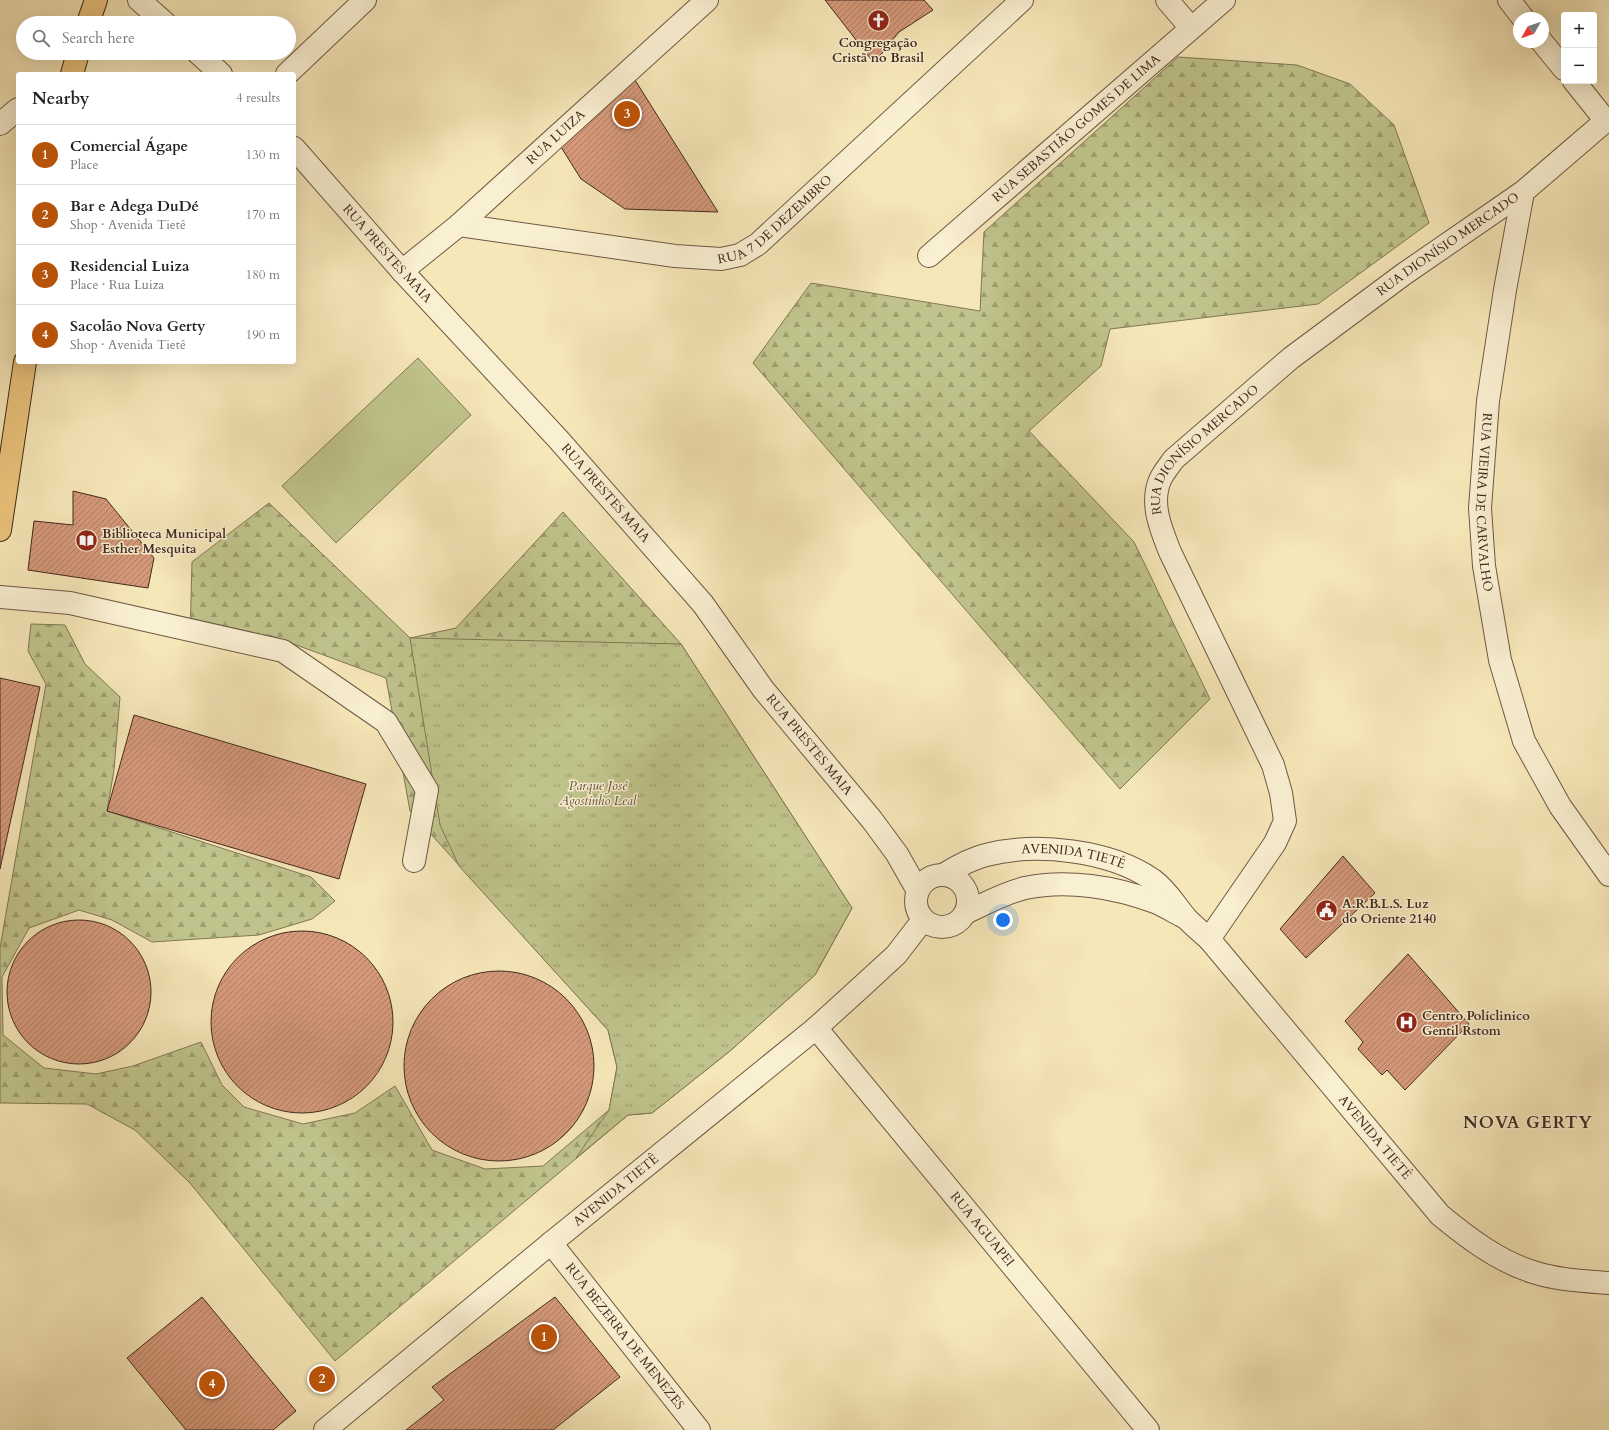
<!DOCTYPE html>
<meta charset="utf-8">
<style>
:root{--surface:#fff;--page:#f2f2f2;--text:#222;--muted:#767676;--line:#e0e0e0;--accent:#b45309}
body{margin:0;font-family:Cardo,serif;background:var(--page);color:var(--text)}
.controls{position:absolute;right:12px;top:12px;display:grid;overflow:hidden;border-radius:4px;box-shadow:0 4px 16px #0002}
.controls button{width:36px;height:36px;display:grid;place-items:center;padding:0;border:0;border-bottom:1px solid var(--line);background:var(--surface);color:var(--text);font:20px sans-serif}
.compass{position:absolute;left:1513px;top:12px;width:36px;height:36px;border-radius:50%;background:var(--surface);box-shadow:0 4px 16px #0002;rotate:230deg}
.you{position:absolute;left:1003px;top:920px;width:14px;height:14px;margin:-10px;border:3px solid #fff;border-radius:50%;background:#1a73e8;box-shadow:0 0 0 6px #1a73e833}
.badge{display:grid;place-items:center;width:26px;height:26px;border-radius:50%;background:var(--accent);color:#fff;font-size:13px;font-weight:700}
.pin{position:absolute;translate:-50% -50%;border:2px solid #fff;box-shadow:0 1px 4px #0006}
.list{margin:0;padding:0;list-style:none}
h2{display:flex;justify-content:space-between;align-items:center;height:52px;margin:0;padding:0 16px;font-size:17px}
h2 small{font-size:13px;font-weight:400;color:var(--muted)}
.list li{display:grid;grid-template-columns:26px 1fr auto;gap:12px;align-items:center;box-sizing:border-box;height:60px;padding:0 16px;border-top:1px solid var(--line)}
.list b{display:block;font-size:15px;white-space:nowrap}
.list p{margin:0;font-size:13px;white-space:nowrap;color:var(--muted)}
.list em{font-size:13px;font-style:normal;color:var(--muted)}
.icon{flex:none;width:22px;height:22px;fill:none;stroke:currentColor;stroke-width:2;stroke-linecap:round;stroke-linejoin:round}
.map{position:relative;flex:none;width:1609px;height:1430px;overflow:hidden}
.search{position:absolute;background:var(--surface);box-shadow:0 4px 16px #0002;left:16px;top:16px;width:280px;height:44px;display:flex;align-items:center;gap:10px;box-sizing:border-box;padding:0 14px;border-radius:22px;color:var(--muted);font-size:15px}
.panel{position:absolute;background:var(--surface);box-shadow:0 4px 16px #0002;left:16px;top:72px;width:280px;height:292px;border-radius:4px}
.map>svg:first-child{display:block}
.forest{fill:url(#forest-firs);stroke:#817755}
.park{fill:url(#park-tufts);stroke:#817755}
.pitch{fill:#c0c48c;stroke:#817755}
.building{fill:url(#building-hatch);stroke:#422a1e}
.lines{fill:none;stroke-linecap:round;stroke-linejoin:round}
.minor-casing{stroke:#6f5944;stroke-width:24}
.major-casing{stroke:#422a1e;stroke-width:24}
.minor{stroke:#f9efd1;stroke-width:22}
.major{stroke:#ebc47c;stroke-width:22}
.labels{text-anchor:middle;dominant-baseline:central;stroke-width:3;stroke-linejoin:round;paint-order:stroke}
.poi-label{font-size:13px;font-weight:bold;fill:#422a1e;stroke:#f9efd1;text-anchor:start}
.street-label{font-size:13px;fill:#422a1e;stroke:#f9efd1}
.park-label{font-size:13px;font-style:italic;fill:#62503a;stroke:#f9efd1}
.district-label{font-size:17px;font-weight:bold;letter-spacing:1px;fill:#422a1e;stroke:#f9efd1}
</style>
<div class="map">
<svg width="1609" height="1430" viewBox="0 0 1609 1430">
<defs>
<pattern id="forest-firs" width="22" height="20" patternUnits="userSpaceOnUse"><rect width="22" height="20" fill="#c0c48c"/><path d="M5 1l3.5 6h-7zM16 11l3.5 6h-7z" fill="#9e9f72"/></pattern>
<pattern id="park-tufts" width="24" height="20" patternUnits="userSpaceOnUse"><rect width="24" height="20" fill="#c0c48c"/><path d="M3 7l-1-3M5 7V3M7 7l1-3M15 17l-1-3M17 17v-4M19 17l1-3" fill="none" stroke="#9e9f72"/></pattern>
<pattern id="building-hatch" width="6" height="6" patternUnits="userSpaceOnUse"><rect width="6" height="6" fill="#d5997a"/><path d="M-1 1l2-2M0 6l6-6M5 7l2-2" fill="none" stroke="#ae7d63"/></pattern>
</defs>
<rect width="100%" height="100%" fill="#f6e7b8"/>
<filter id="stains"><feTurbulence type="fractalNoise" baseFrequency=".005" numOctaves="4"/><feColorMatrix values="0 0 0 0 .2 0 0 0 0 .09 0 0 0 0 .02 0 0 0 .5 -.17"/></filter>
<radialGradient id="worn" r=".72"><stop offset=".6" stop-color="#630" stop-opacity="0"/><stop offset="1" stop-color="#630" stop-opacity=".3"/></radialGradient>
<g class="forest">
<polygon points="1178,57 1297,65 1350,84 1394,125 1429,223 1318,304 1110,329 1101,366 1029,431 1134,542 1210,699 1120,789 753,363 811,283 980,311 984,232"/>
<polygon points="269,503 410,638 456,628 563,512 681,644 852,908 815,975 730,1051 652,1113 628,1115 335,1361 190,1183 135,1130 87,1104 0,1103 0,948 46,684 28,651 31,624 65,625 85,664 120,697 114,770 107,811 311,877 335,901 312,919 259,935 152,942 112,920 79,910 29,928 2,977 3,1035 44,1068 96,1074 133,1066 201,1042 222,1085 244,1107 303,1124 355,1113 395,1086 432,1150 485,1169 543,1166 609,1110 617,1067 608,1030 410,811 386,678 269,635 190,638 192,562"/>
</g>
<polygon class="park" points="410,638 681,644 852,908 815,975 730,1051 652,1113 628,1115 576,1158 609,1110 617,1067 608,1030 459,866 440,825"/>
<polygon class="pitch" points="418,358 471,415 336,543 282,486"/>
<g class="building">
<polygon points="825,0 924,0 933,10 899,32 874,63"/>
<polygon points="635,80 718,212 625,209 581,179 561,147"/>
<polygon points="73,491 106,499 154,558 148,588 28,570 34,521 73,525"/>
<polygon points="0,678 40,687 0,869"/>
<polygon points="134,715 366,784 339,879 107,811"/>
<polygon points="1343,856 1375,893 1306,958 1280,929"/>
<circle cx="79" cy="992" r="72"/>
<circle cx="302" cy="1022" r="91"/>
<polygon points="1408,954 1469,1024 1405,1090 1387,1070 1382,1075 1358,1049 1363,1042 1345,1021"/>
<circle cx="499" cy="1066" r="95"/>
<polygon points="202,1297 296,1411 273,1430 186,1430 127,1358"/>
<polygon points="555,1297 620,1377 553,1430 406,1430 444,1400 432,1387"/>
</g>
<g class="lines">
<defs>
<g id="minor">
<polyline points="139,0 165,23"/>
<polyline points="1167,0 1191,28"/>
<polyline points="1509,0 1523,18"/>
<polyline points="1542,42 1564,69"/>
<polyline points="198,53 221,74"/>
<polyline points="287,74 365,0"/>
<polyline points="1574,81 1606,121"/>
<path id="s1" d="M 1609,118 L 1523,192 L 1505,290 L 1488,401 L 1480,508 L 1484,566 L 1500,660 L 1524,741 L 1560,806 L 1609,875"/>
<polyline points="0,124 18,109"/>
<path id="s2" d="M 294,148 L 402,271 L 558,439 L 703,604 L 763,689 L 872,820 L 897,854 L 918,891"/>
<path id="s3" d="M 459,225 L 675,256 L 721,259 L 740,255 L 758,244 L 1022,0"/>
<path id="s4" d="M 929,256 L 1224,0"/>
<path id="s5" d="M 402,271 L 459,225 L 707,0"/>
<polyline points="0,597 70,603 283,651 386,722 427,790 414,861"/>
<path id="s6" d="M 943,875 C 956,867 970,859 986,855 C 1036,842 1110,850 1153,880 C 1168,891 1175,905 1187,919 C 1194,926 1202,933 1209,939 L 1440,1215 C 1468,1238 1498,1261 1533,1272 C 1557,1280 1584,1281 1609,1283"/>
<circle cx="942" cy="901" r="26"/>
<path d="M 965,913 C 985,904 1004,893 1025,888 C 1067,879 1115,887 1155,902 C 1165,906 1174,912 1182,916"/>
<path id="s7" d="M 1209,939 L 1275,843 L 1285,821 L 1281,793 L 1273,765 L 1170,552 C 1161,529 1150,504 1160,480 C 1163,473 1169,466 1174,459 L 1291,358 L 1404,274 L 1523,192"/>
<path id="s8" d="M 816,1028 L 1148,1430"/>
<path id="s9" d="M 551,1243 L 699,1430"/>
<path id="s10" d="M 325,1430 L 551,1243 L 816,1028 L 859,989 L 896,955 L 923,920"/>
</g>
<g id="major">
<polyline points="88,23 96,0"/>
<polyline points="72,74 78,53"/>
<polyline points="0,530 25,362"/>
</g>
</defs>
<use href="#minor" class="minor-casing"/>
<use href="#major" class="major-casing"/>
<use href="#minor" class="minor"/>
<use href="#major" class="major"/>
</g>
<defs>
<symbol id="church-disc" viewBox="-11 -11 22 22"><circle r="9.5" fill="#8f2418" stroke="#f9efd1"/><path d="M-1.2-6h2.4v3.5h3.3v2.4h-3.3V6h-2.4V-.1h-3.3v-2.4h3.3Z" fill="#fff"/></symbol>
<symbol id="library-disc" viewBox="-11 -11 22 22"><circle r="9.5" fill="#8f2418" stroke="#f9efd1"/><path d="M-6-4Q-3-5.5-.7-3.5V5Q-3 3-6 4ZM6-4Q3-5.5 .7-3.5V5Q3 3 6 4Z" fill="#fff"/></symbol>
<symbol id="civic-disc" viewBox="-11 -11 22 22"><circle r="9.5" fill="#8f2418" stroke="#f9efd1"/><path d="M-.6-6.5H3V-4.5H.6V-3L4-1V1h2V6H-6V1h2V-1L-.6-3ZM-1.2 2.5V6h2.4V2.5Z" fill="#fff"/></symbol>
<symbol id="hospital-disc" viewBox="-11 -11 22 22"><circle r="9.5" fill="#8f2418" stroke="#f9efd1"/><path d="M-5-5h3v3.5h4V-5h3V5h-3V1.5h-4V5h-3Z" fill="#fff"/></symbol>
</defs>
<g fill-rule="evenodd">
<use href="#church-disc" x="866" y="8" width="25" height="25"/>
<use href="#library-disc" x="74" y="528" width="25" height="25"/>
<use href="#civic-disc" x="1314" y="898" width="25" height="25"/>
<use href="#hospital-disc" x="1394" y="1010" width="25" height="25"/>
</g>
<g class="labels">
<g class="poi-label">
<text x="878" y="43" text-anchor="middle">Congregação<tspan x="878" dy="15">Cristã no Brasil</tspan></text>
<text x="102" y="534">Biblioteca Municipal<tspan x="102" dy="15">Esther Mesquita</tspan></text>
<text x="1342" y="904">A.R.B.L.S. Luz<tspan x="1342" dy="15">do Oriente 2140</tspan></text>
<text x="1422" y="1016">Centro Políclinico<tspan x="1422" dy="15">Gentil Rstom</tspan></text>
</g>
<g class="street-label">
<text stroke="none"><textPath href="#s4" startOffset="195">RUA SEBASTIÃO GOMES DE LIMA</textPath></text>
<text stroke="none"><textPath href="#s5" startOffset="204">RUA LUIZA</textPath></text>
<text stroke="none"><textPath href="#s3" startOffset="332">RUA 7 DE DEZEMBRO</textPath></text>
<text stroke="none"><textPath href="#s7" startOffset="883">RUA DIONÍSIO MERCADO</textPath></text>
<text stroke="none"><textPath href="#s2" startOffset="141">RUA PRESTES MAIA</textPath></text>
<text stroke="none"><textPath href="#s7" startOffset="559">RUA DIONÍSIO MERCADO</textPath></text>
<text stroke="none"><textPath href="#s2" startOffset="465">RUA PRESTES MAIA</textPath></text>
<text stroke="none"><textPath href="#s1" startOffset="427">RUA VIEIRA DE CARVALHO</textPath></text>
<text stroke="none"><textPath href="#s2" startOffset="789">RUA PRESTES MAIA</textPath></text>
<text stroke="none"><textPath href="#s6" startOffset="136">AVENIDA TIETÊ</textPath></text>
<text stroke="none"><textPath href="#s6" startOffset="561">AVENIDA TIETÊ</textPath></text>
<text stroke="none"><textPath href="#s10" startOffset="377">AVENIDA TIETÊ</textPath></text>
<text stroke="none"><textPath href="#s8" startOffset="261">RUA AGUAPEI</textPath></text>
<text stroke="none"><textPath href="#s9" startOffset="119">RUA BEZERRA DE MENEZES</textPath></text>
</g>
<g class="park-label">
<text x="598" y="786">Parque José<tspan x="598" dy="15">Agostinho Leal</tspan></text>
</g>
<g class="district-label">
<text x="1528" y="1122">NOVA GERTY</text>
</g>
</g>
<rect width="100%" height="100%" filter="url(#stains)"/>
<rect width="100%" height="100%" fill="url(#worn)"/>
</svg>
<div class="controls">
<button>+</button>
<button>−</button>
</div>
<svg class="compass" viewBox="-18 -18 36 36"><path d="M0-13l5 13h-10z" fill="#e53935"/><path d="M0 13l5-13h-10z" fill="#767676"/></svg>
<div class="you"></div>
<div class="pin badge" style="left:544px;top:1337px">1</div>
<div class="pin badge" style="left:322px;top:1379px">2</div>
<div class="pin badge" style="left:627px;top:114px">3</div>
<div class="pin badge" style="left:212px;top:1384px">4</div>
<div class="search"><svg class="icon" aria-label="search" viewBox="0 0 24 24"><circle cx="10" cy="10" r="6"/><path d="M15 15l6 6"/></svg>Search here</div>
<section class="panel">
<h2>Nearby<small>4 results</small></h2>
<ul class="list">
<li><span class="badge">1</span><div><b>Comercial Ágape</b><p>Place</p></div><em>130 m</em></li>
<li><span class="badge">2</span><div><b>Bar e Adega DuDé</b><p>Shop · Avenida Tietê</p></div><em>170 m</em></li>
<li><span class="badge">3</span><div><b>Residencial Luiza</b><p>Place · Rua Luiza</p></div><em>180 m</em></li>
<li><span class="badge">4</span><div><b>Sacolão Nova Gerty</b><p>Shop · Avenida Tietê</p></div><em>190 m</em></li>
</ul>
</section>
</div>
